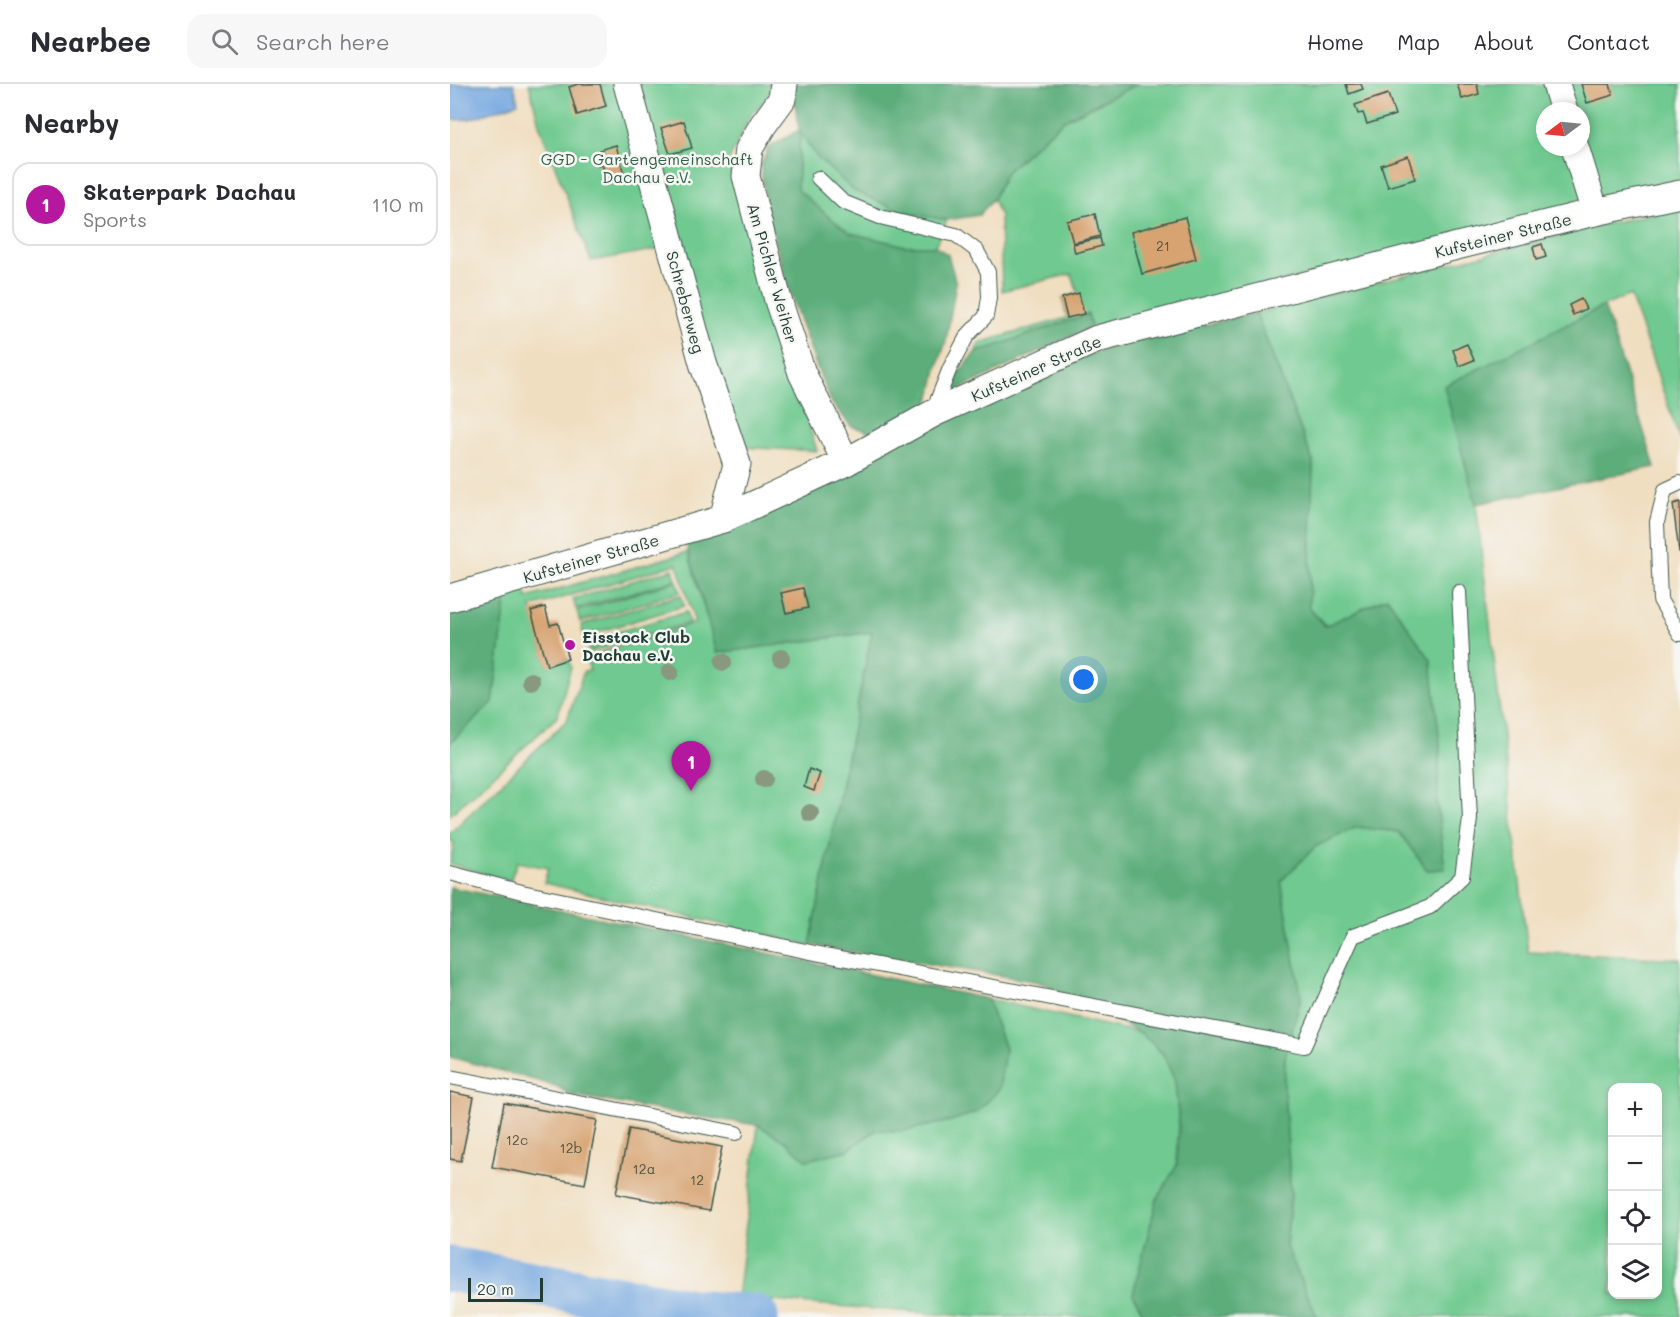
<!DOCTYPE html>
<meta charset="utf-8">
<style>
:root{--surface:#fff;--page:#f7f7f7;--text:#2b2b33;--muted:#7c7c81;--line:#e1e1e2;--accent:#b5179e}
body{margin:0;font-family:Mali,sans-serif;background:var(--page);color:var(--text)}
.controls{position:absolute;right:18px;bottom:18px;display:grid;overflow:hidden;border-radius:12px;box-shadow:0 3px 9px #0003}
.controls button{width:54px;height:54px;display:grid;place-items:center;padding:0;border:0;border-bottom:2px solid var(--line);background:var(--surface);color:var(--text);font:30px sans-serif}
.compass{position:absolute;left:1086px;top:18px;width:54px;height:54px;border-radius:50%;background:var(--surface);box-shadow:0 3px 9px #0003;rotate:254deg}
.scale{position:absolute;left:18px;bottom:15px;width:75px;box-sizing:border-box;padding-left:6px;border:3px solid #1f3d34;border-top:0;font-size:16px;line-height:21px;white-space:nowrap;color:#1f3d34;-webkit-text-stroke:4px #f6f6f2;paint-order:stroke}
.you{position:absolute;left:634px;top:596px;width:21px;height:21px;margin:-15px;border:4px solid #fff;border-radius:50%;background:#1a73e8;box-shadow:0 0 0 9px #1a73e833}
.badge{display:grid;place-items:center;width:39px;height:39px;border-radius:50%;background:var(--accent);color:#fff;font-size:20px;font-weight:700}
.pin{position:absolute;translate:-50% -50px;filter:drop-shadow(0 2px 3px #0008)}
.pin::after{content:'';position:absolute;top:32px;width:21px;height:18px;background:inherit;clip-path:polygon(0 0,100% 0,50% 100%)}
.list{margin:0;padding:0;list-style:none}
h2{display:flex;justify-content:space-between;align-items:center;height:78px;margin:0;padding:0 24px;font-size:26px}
h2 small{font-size:20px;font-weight:400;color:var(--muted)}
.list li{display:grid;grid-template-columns:39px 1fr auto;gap:18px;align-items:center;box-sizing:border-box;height:84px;margin:0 12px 12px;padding:0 12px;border:2px solid var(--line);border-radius:18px}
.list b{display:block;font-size:22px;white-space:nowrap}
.list p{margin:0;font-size:20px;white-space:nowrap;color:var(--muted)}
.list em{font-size:20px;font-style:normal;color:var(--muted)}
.icon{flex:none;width:33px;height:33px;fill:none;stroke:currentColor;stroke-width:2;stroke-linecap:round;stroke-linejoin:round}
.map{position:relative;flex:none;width:1230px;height:1233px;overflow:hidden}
header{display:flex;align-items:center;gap:36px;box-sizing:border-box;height:84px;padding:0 30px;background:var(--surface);border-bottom:2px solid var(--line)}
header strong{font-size:28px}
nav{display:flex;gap:33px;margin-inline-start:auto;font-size:21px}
.search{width:420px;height:54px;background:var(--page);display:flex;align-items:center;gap:15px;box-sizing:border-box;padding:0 21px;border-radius:18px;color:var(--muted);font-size:22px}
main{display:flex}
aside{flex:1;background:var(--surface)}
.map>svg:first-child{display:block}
.green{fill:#70c990;stroke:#488362;stroke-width:1.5;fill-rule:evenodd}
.forest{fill:#5cad7a;stroke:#3e7557;stroke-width:1.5}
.water{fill:#74a7e0;stroke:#4a728a;stroke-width:1.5}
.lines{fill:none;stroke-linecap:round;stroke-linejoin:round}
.river{stroke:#74a7e0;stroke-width:45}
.building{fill:#d7a371}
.service-casing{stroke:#3e5549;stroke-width:16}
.minor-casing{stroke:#3e5549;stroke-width:29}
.service{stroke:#fff;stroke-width:14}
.minor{stroke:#fff;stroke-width:27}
.tree{fill:#889980}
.poi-dot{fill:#b5179e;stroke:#f6f6f2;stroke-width:2}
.labels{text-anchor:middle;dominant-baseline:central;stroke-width:5;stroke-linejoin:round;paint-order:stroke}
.number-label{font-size:14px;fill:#4d5643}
.park-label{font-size:16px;fill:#33604b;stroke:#f6f6f2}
.street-label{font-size:16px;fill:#1f3d34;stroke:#f6f6f2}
.poi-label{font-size:16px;font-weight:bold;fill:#1f3d34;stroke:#f6f6f2;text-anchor:start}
</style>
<header>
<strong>Nearbee</strong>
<div class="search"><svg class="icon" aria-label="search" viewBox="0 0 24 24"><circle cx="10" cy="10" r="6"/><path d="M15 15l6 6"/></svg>Search here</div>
<nav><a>Home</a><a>Map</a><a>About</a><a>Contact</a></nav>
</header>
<main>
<aside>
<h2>Nearby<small></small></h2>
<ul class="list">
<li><span class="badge">1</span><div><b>Skaterpark Dachau</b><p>Sports</p></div><em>110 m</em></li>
</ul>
</aside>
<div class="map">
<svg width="1230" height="1233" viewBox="0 0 1230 1233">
<rect width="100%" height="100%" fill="#f6f6f2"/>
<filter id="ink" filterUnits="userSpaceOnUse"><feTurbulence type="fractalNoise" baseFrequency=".0167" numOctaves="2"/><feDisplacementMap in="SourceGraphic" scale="12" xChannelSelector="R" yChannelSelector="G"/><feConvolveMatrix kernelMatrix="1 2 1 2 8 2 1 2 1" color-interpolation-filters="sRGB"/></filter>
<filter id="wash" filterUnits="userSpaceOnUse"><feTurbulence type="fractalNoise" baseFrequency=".008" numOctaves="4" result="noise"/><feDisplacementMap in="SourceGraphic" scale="24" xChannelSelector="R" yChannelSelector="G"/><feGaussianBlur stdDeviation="1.35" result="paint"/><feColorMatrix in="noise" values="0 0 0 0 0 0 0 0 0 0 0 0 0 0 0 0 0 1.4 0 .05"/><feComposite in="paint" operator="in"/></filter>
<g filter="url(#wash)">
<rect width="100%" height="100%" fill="#f0dec0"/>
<g class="green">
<polygon points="79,0 324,0 318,12 300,32 279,76 294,133 367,367 287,363 221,163 141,177 89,40"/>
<path d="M 687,0 L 1230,0 L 1230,102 L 641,243 L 638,230 L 525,269 L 529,259 L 617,234 L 612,214 L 628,209 L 621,190 L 552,207 L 550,132 L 543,115 L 556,88 L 614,36 ZM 1095,27 L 1131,27 L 1131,63 L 1095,63 Z"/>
<polygon points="350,47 367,73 453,128 497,136 485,162 455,162 400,149 379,133 347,105"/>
<path d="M 1230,124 L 1230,356 L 1180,211 L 1154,222 L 995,302 L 1026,420 L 1078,868 L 1230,875 L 1230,1233 L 867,1233 L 836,1162 L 841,1111 L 834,1005 L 835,973 L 851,914 L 831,797 L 866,762 L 907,743 L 949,748 L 977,786 L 994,785 L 987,719 L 990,660 L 859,524 L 863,378 L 806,229 L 1159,139 ZM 1162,1004 L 1208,1004 L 1208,1210 L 1162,1210 Z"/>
<polygon points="238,468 267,569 422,548 360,861 94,799 98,784 67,778 60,797 0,780 4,758 0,757 0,749 117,636 134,587 140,586 135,573 245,539 227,480 81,523 97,581 118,575 121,583 107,633 0,731 0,659 43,618 57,510 75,507 77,514"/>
<polygon points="223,485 226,496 126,525 123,515"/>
<polygon points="227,497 230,508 130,538 127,527"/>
<polygon points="231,511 234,522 134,552 131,541"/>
<polygon points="236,528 239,539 139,568 136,557"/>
<polygon points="537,915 691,949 713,970 725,997 729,1041 727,1081 707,1116 683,1210 695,1233 526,1233 287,1214 308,1041 335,1057 357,1076 398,1066 426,1046 452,1047 549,1006 555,965"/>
</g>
<g class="forest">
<polygon points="342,0 687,0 614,36 556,88 543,115 529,131 497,136 453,128 404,107 367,73 350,48 347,105 379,133 400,149 455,162 485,162 498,171 506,199 496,257 487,285 482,309 476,322 440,344 420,348 401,342 382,319 366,281 338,203 316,125 311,82 318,64 349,46"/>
<polygon points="1154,222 1205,383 1026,420 994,302"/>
<polygon points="806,229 863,378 859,524 875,542 937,513 981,576 990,660 987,719 995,785 977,786 949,748 907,743 866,762 831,797 851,914 835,973 834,1005 841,1111 836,1162 867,1233 695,1233 683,1210 707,1115 727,1081 729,1041 725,997 713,970 691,949 589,898 360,861 422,548 267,569 235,455 495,335 652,265"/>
<polygon points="638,230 641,243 497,311 507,291 525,269"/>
<polygon points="57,510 43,618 0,659 0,526"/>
<polygon points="0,803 537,915 555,965 549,1006 527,1028 501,1037 452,1047 426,1046 398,1066 356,1076 335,1057 308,1041 244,1032 121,1011 106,1002 0,973"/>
</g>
<polygon class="water" points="0,0 64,0 68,19 20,35 0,36"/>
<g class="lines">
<polyline class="river" points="0,1185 253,1229 306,1233"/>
</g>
<g id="blocks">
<g class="building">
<polygon points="128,0 150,0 156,22 127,31 119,3"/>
<polygon points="896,0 911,0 913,5 899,10"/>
<polygon points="1007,0 1027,0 1029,10 1012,15"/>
<polygon points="1131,0 1160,0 1163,11 1137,19"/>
<polygon points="938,10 945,31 917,40 913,29 908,30 905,21"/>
<polygon points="234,37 242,64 220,70 211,44"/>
<polygon points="166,61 174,90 157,96 152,80 147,81 143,68"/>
<polygon points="958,72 965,95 938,103 931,81"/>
<polygon points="645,130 650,152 623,159 617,137"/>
<polygon points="735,133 746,175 692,190 681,148"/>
<polygon points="650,154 652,162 625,169 623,160"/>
<polygon points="1092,160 1096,173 1086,176 1083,163"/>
<polygon points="629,209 634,230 617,234 612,214"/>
<polygon points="1131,215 1136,225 1123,231 1119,221"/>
<polygon points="1017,260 1024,276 1009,282 1003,266"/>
<polygon points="1230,418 1230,468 1229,468 1223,420"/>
<polygon points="353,504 358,524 336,529 331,509"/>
<polygon points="95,523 100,541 108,539 118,575 97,582 81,527"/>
<polygon points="359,685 370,689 364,707 354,703"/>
<polygon points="0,1008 24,1013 11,1077 0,1075"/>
<polygon points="54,1019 147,1036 135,1100 42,1083"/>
<polygon points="179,1045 272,1063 259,1127 166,1110"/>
</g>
</g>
</g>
<g filter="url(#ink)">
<use href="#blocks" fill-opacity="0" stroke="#3e5549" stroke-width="1.5"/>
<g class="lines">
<defs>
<g id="service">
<polyline points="368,94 393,118 430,133 506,151 527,167 538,188 539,214 536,232 517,252 500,284 487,317 484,329"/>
<polyline points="1230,399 1215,406 1207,438 1210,516 1230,550"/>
<polyline points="0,789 72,808 370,870 854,962 903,852 980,823 1012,793 1020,735 1009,508"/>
<polyline points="0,993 286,1049"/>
</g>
<g id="minor">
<polyline points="177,0 253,279 287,380 273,435"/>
<polyline points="334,0 332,15 313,41 299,65 296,92 328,216 352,289 396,378"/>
<polyline points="1106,0 1114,27"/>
<polyline points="1125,63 1145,128"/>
<polyline points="0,514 273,435 396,378 484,329 647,255 1011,161 1145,128 1230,110"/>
</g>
</defs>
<use href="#service" class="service-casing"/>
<use href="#minor" class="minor-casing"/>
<use href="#service" class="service"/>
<use href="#minor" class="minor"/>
</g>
<g class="tree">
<circle cx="331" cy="574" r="9"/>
<circle cx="273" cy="578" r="9"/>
<circle cx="220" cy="588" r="9"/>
<circle cx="81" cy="597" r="9"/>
<circle cx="314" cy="695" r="9"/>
<circle cx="360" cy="729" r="9"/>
</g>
</g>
<circle class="poi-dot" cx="120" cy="561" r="6"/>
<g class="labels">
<g class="number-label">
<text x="713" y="161">21</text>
<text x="67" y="1055">12c</text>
<text x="121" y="1063">12b</text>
<text x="194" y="1084">12a</text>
<text x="247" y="1095">12</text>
</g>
<g class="park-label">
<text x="197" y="74">GGD - Gartengemeinschaft<tspan x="197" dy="18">Dachau e.V.</tspan></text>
</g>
<g class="street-label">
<text transform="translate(1053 151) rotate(-14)">Kufsteiner Straße</text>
<text transform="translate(323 189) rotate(74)">Am Pichler Weiher</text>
<text transform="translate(236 218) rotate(75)">Schreberweg</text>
<text transform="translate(586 284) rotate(-24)">Kufsteiner Straße</text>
<text transform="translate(141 474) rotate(-16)">Kufsteiner Straße</text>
</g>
<g class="poi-label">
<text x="132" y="552">Eisstock Club<tspan x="132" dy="18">Dachau e.V.</tspan></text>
</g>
</g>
</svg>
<div class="controls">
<button>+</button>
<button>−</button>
<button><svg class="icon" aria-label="locate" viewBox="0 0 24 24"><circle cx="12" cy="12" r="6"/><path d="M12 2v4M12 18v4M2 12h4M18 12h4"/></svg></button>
<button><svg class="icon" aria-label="layers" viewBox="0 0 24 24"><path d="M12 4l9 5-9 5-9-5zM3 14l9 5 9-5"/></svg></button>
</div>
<svg class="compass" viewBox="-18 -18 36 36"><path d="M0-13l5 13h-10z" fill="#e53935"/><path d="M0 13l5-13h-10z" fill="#7c7c81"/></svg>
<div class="scale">20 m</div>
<div class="you"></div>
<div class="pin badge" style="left:241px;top:707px">1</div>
</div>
</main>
